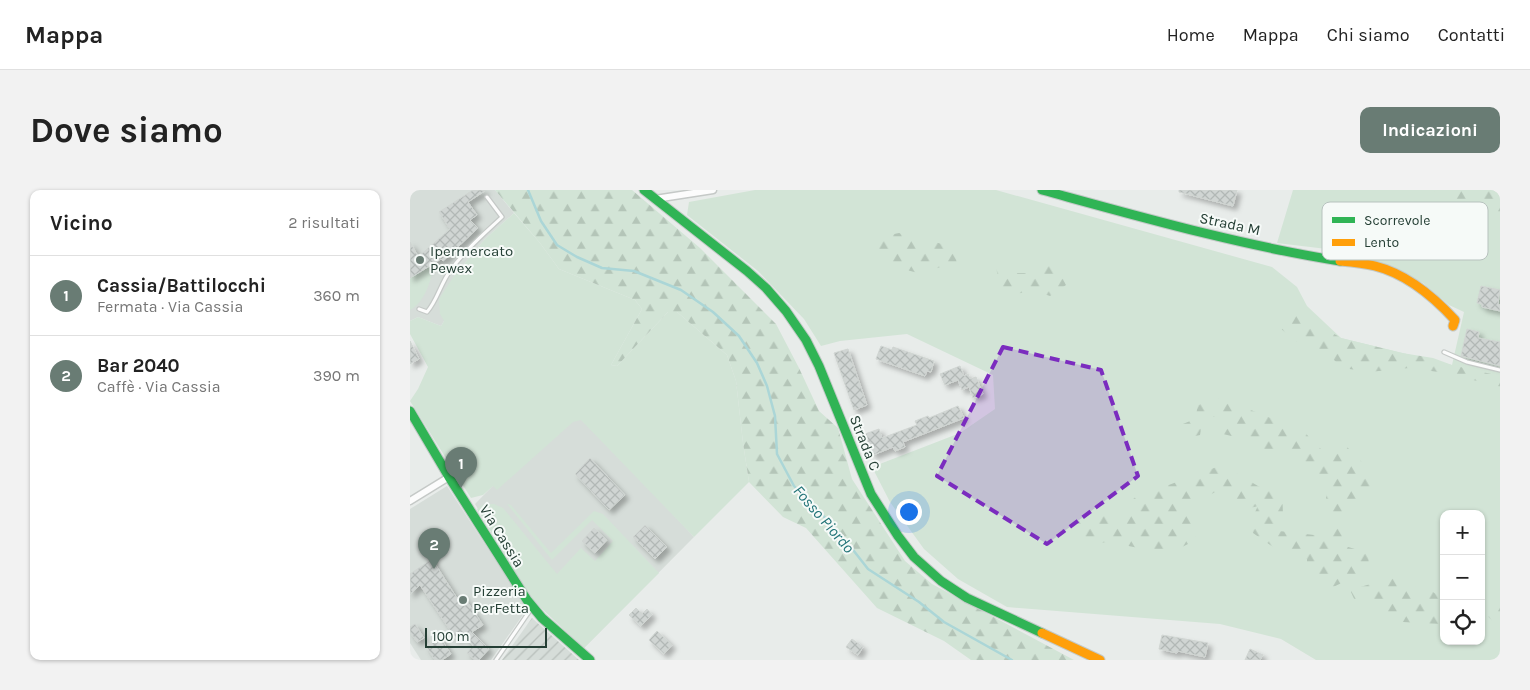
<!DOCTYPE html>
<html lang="it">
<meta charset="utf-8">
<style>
:root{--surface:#fff;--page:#f2f2f2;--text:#222;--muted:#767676;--line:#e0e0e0;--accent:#697c74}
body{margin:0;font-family:Karla,sans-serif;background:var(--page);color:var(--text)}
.controls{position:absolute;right:15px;bottom:15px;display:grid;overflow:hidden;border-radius:10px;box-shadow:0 1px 4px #0004}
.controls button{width:45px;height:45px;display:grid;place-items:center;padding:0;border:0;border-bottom:1px solid var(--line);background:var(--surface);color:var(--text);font:25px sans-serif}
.scale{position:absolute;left:15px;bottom:12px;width:122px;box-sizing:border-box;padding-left:5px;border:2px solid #253f35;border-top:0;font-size:14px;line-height:18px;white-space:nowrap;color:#253f35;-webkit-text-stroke:4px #f6faf8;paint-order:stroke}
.you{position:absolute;left:498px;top:321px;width:18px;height:18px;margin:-12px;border:4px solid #fff;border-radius:50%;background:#1a73e8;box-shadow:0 0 0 8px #1a73e833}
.badge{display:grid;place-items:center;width:32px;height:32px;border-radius:50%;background:var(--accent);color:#fff;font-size:16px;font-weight:700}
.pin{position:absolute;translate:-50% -41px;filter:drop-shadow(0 1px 2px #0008)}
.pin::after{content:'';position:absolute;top:26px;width:18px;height:15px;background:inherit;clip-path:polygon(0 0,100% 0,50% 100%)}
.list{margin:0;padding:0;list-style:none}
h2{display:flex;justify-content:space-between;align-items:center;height:65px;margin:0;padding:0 20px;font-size:21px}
h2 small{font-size:16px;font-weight:400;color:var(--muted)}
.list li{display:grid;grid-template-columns:32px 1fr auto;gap:15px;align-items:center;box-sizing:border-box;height:80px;padding:0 20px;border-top:1px solid var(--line)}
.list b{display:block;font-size:19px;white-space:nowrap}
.list p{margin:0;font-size:16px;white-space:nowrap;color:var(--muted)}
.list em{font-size:16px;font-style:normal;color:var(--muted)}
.icon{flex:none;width:28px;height:28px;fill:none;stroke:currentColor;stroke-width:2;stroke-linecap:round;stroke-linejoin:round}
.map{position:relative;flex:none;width:1090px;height:470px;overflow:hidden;border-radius:10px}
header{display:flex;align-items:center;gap:30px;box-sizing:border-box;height:70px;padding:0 25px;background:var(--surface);border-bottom:1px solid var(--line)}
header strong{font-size:24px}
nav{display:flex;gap:28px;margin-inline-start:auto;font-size:18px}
.intro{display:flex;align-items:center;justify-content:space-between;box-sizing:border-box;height:120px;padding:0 30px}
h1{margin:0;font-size:35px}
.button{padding:12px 22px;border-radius:10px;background:var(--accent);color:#fff;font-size:18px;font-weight:700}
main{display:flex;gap:30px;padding:0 30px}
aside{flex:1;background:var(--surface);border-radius:10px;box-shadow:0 1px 4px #0004}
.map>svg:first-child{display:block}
.built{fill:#d6ddd9}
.industrial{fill:url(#industrial-furrows)}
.green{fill:#d2e4d6;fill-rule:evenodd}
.forest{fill:url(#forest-firs)}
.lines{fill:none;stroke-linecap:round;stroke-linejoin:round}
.stream{stroke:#abd6d7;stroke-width:2.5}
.building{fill:url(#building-cross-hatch);stroke:#d0d5d2;filter:url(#shadow)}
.lane-casing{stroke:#c5c9c7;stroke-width:5.5}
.street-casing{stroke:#c5c9c7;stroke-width:9}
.fast-casing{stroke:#c3c9c7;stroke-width:11}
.slow-casing{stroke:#c3c9c7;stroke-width:11}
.lane{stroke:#fcfcfc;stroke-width:3}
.street{stroke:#fcfcfc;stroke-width:6}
.fast{stroke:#30b455;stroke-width:9}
.slow{stroke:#ff9f0a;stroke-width:9}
.marked{fill:#7b2cbf;fill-opacity:0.2;stroke:#7b2cbf;stroke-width:4;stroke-dasharray:10 6;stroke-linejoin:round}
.poi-dot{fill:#697c74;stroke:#f6faf8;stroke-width:2}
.labels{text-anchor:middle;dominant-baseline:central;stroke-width:4;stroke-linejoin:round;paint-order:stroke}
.street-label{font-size:15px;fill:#253f35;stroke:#f6faf8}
.poi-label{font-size:15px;fill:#253f35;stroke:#f6faf8;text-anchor:start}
.water-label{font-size:16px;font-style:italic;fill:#227478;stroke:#f6faf8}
.key{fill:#f6faf8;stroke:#b7c2be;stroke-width:1}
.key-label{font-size:14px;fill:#253f35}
</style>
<header>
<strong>Mappa</strong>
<nav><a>Home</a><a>Mappa</a><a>Chi siamo</a><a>Contatti</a></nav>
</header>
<div class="intro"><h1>Dove siamo</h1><a class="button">Indicazioni</a></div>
<main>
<aside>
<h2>Vicino<small>2 risultati</small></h2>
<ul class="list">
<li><span class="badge">1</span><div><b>Cassia/Battilocchi</b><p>Fermata · Via Cassia</p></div><em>360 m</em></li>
<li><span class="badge">2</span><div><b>Bar 2040</b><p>Caffè · Via Cassia</p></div><em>390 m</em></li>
</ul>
</aside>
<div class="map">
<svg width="1090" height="470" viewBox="0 0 1090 470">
<defs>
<pattern id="industrial-furrows" width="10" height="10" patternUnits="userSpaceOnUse" patternTransform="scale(1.25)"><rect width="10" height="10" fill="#d6ddd9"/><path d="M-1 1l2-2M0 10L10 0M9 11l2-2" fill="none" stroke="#b8bfbb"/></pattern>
<pattern id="forest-firs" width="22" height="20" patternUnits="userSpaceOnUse" patternTransform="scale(1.25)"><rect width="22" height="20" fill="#d2e4d6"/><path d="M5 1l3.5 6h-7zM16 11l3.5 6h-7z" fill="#b4c5b8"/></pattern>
<pattern id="building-cross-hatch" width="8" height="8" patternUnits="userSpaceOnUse" patternTransform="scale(1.25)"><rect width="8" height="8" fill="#d0d5d3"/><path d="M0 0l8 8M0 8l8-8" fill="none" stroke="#b2b8b6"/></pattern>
<filter id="shadow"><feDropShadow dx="4" dy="4" stdDeviation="2.5" flood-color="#0004"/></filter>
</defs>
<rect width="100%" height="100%" fill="#e8ecea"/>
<g class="built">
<polygon points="0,0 85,0 104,23 75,49 44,86 34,131 31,136 8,127 0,131"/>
<polygon points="162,215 284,347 174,458 125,412 65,314"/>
<polygon points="37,296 117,419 81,470 11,470 0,453 0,319"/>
</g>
<polygon class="industrial" points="122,428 169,470 92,470"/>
<g class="green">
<path d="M 345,0 L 586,0 L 862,77 L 887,97 L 897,116 L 931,148 L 1042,175 L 1054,122 L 1039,115 L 1013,93 L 968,72 L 925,60 L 867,53 L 883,0 L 1090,0 L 1090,470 L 906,470 L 871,449 L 810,434 L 597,417 L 548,389 L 514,359 L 480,312 L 462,277 L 550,243 L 585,219 L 583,185 L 497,144 L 430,151 L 411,156 L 394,129 L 348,81 L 277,25 L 279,12 ZM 1034,324 L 1071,324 L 1071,451 L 1034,451 Z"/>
<polygon points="104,23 130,53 149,79 225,110 232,119 201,175 207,176 258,122 267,122 317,165 326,191 333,253 339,292 284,347 171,230 163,232 87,300 83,296 73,305 61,308 0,211 8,199 18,177 0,144 0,131 8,127 31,136 34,131 30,124 29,109 44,86 75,49"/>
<path d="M 23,75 C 22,90 14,113 0,120 L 0,88 Z"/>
<polygon points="74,314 84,314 93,318 147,384 171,358 185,371 203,351 182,330 142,370 97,314 101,315 141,363 184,321 193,324 249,383 174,458 125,412 113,395 67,319"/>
</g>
<g class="forest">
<polygon points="85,0 222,0 290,58 366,134 389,178 409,221 428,238 442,289 495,371 522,394 664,470 561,470 534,451 467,418 396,338 373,327 339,292 333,253 326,191 317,165 267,122 258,122 207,176 201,175 232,119 225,110 149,79 130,53"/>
<polygon points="1022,0 1090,0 1090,25 1066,17 1054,16"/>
<polygon points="489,43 544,57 547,73 508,83 478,75 464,68 464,48"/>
<polygon points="639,68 647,70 656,95 640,106 622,100 592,108 585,72 607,83 628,83"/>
<polygon points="887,124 906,133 931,148 992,163 1023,168 1042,175 1090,186 1090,197 1036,183 999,178 959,182 933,178 915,162 893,152 885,151 869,137"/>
<polygon points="811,208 863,229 892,238 904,254 921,266 933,253 951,271 963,302 934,331 932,341 935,356 958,363 959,374 950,384 917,400 897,380 897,369 866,359 843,343 840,332 848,316 828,321 813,298 779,316 786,350 758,364 699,352 680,354 671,347 650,339 698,318 705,338 714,328 724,308 812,275 848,296 864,301 872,298 873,325 869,341 913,346 918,341 923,324 916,308 920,290 889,274 885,259 862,267 834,249 813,244 819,227 793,227 790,245 776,248 768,236 785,229 788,215"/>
<polygon points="981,388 993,390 1017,403 1023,402 1034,409 1034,429 1028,434 976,431 960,406 946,413 940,400"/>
<polygon points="1090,414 1090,434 1087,435 1072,421"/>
</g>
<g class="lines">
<polyline class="stream" points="118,0 131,31 147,55 167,67 192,78 224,81 271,100 303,122 329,146 347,173 357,196 365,226 367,264 384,296 429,342 458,379 509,412 534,432 602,470"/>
</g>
<g class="building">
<polygon points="63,0 76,0 58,12 67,25 60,30 68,38 33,71 31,69 0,88 0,52 8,66 15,61 40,39 29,22"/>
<polygon points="769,0 827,0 823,16 769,2"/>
<polygon points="1071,96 1090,100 1088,114 1090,115 1090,121 1072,117 1072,114 1067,113"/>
<polygon points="1057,139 1069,142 1068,148 1090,152 1090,176 1051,166"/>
<polygon points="0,151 9,169 0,174"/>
<polygon points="471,156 482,160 483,157 524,171 521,182 517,181 515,186 466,169"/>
<polygon points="438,159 457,215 444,220 424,163"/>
<polygon points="550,176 554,186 558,184 560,189 566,187 573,204 563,208 559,197 552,200 548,190 535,195 530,184"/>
<polygon points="548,216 554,228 493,252 495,257 485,261 483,257 463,265 455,244 469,239 472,248 507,235 505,231 518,226 519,228"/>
<polygon points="180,268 215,305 199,320 165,284"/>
<polygon points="235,335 257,357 245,369 223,347"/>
<polygon points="184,338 197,350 185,363 172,351"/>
<polygon points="22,369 47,408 52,404 73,435 62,442 79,459 69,470 65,470 57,463 63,456 53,445 46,449 10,395 0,404 0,384"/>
<polygon points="226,418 232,424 237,419 242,425 231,436 219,425"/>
<polygon points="5,434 14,448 7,452 0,442 0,437"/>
<polygon points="247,441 262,455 254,464 239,450"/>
<polygon points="752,445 798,453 795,467 768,461 767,463 749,459"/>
<polygon points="30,447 41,464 32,470 25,470 16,456"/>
<polygon points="442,449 453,457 448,465 436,457"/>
<polygon points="840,459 853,465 850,470 835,470"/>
</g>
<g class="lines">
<defs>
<g id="lane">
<path d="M 9,119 L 17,122 C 27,111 31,93 40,81 C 55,60 74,44 92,27 L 77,7"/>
<polyline points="1034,162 1057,172 1090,180"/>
<polyline points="86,470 121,419"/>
</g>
<g id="street">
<polyline points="245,9 303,0"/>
<polyline points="0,311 39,287"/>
</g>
<g id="fast">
<polyline points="234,0 337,81 356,98 376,121 396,150 409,176 461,304 488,346 504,367 531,391 557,408 632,443"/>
<path d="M 632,0 C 731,27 829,55 930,71"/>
<polyline points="0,221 39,287 117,410 132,428 180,470"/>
</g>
<g id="slow">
<path d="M 930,71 C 942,72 954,73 965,76 C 997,84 1023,106 1045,130 L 1043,136"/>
<polyline points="632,443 690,470"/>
</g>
</defs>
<use href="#lane" class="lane-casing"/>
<use href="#street" class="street-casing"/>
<use href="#fast" class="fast-casing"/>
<use href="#slow" class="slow-casing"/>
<use href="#lane" class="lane"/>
<use href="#street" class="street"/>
<use href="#fast" class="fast"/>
<use href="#slow" class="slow"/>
</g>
<path class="marked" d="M 593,157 L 691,180 L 728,286 L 637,354 L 527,286 Z"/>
<g class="poi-dot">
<circle cx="10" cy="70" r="5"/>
<circle cx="53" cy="410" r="5"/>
</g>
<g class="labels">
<g class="street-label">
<text transform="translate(820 34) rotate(12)">Strada M</text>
<text transform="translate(455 253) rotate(68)">Strada C</text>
<text transform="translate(92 346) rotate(58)">Via Cassia</text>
</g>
<g class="poi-label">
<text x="20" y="61">Ipermercato<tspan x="20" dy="17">Pewex</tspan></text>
<text x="63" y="401">Pizzeria<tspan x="63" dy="17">PerFetta</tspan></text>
</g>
<g class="water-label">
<text transform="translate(414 329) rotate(49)">Fosso Piordo</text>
</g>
</g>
<rect x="912" y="12" width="166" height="58" rx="8" class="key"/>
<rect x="922" y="27" width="23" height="6" fill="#30b455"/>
<rect x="922" y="49" width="23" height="7" fill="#ff9f0a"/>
<g class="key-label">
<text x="954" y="35">Scorrevole</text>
<text x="954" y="57">Lento</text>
</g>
</svg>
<div class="controls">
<button>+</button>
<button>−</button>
<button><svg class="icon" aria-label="locate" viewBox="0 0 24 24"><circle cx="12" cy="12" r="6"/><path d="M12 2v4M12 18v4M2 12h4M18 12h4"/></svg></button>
</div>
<div class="scale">100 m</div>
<div class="you"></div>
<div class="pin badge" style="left:51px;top:298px">1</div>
<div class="pin badge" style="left:24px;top:379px">2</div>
</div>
</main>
